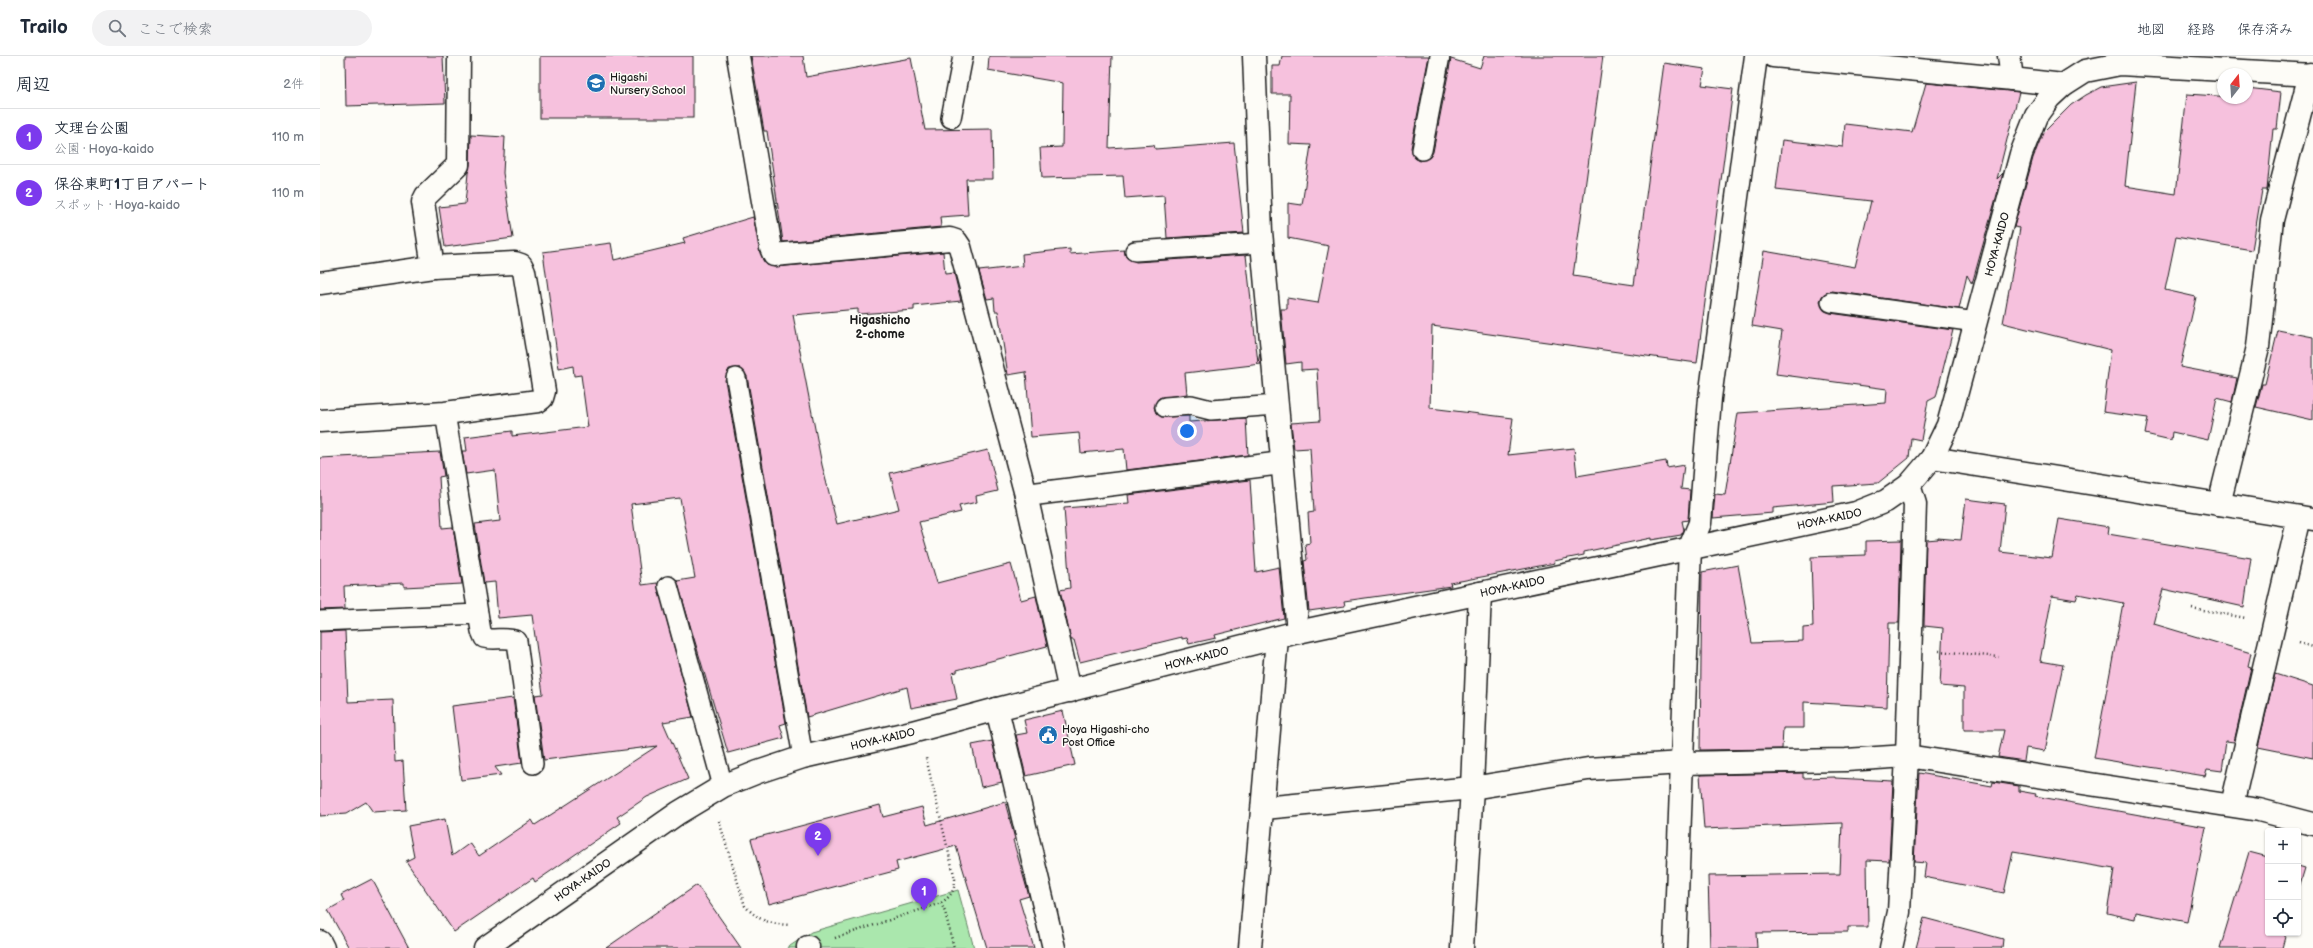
<!DOCTYPE html>
<html lang="ja">
<meta charset="utf-8">
<style>
:root{--surface:#fff;--page:#f2f2f3;--text:#1f2937;--muted:#747a83;--line:#e0e1e3;--accent:#7c3aed}
body{margin:0;font-family:"Balsamiq Sans","Klee One",sans-serif;background:var(--page);color:var(--text)}
.controls{position:absolute;right:12px;bottom:12px;display:grid;overflow:hidden;border-radius:4px;box-shadow:0 1px 3px #0004}
.controls button{width:36px;height:36px;display:grid;place-items:center;padding:0;border:0;border-bottom:1px solid var(--line);background:var(--surface);color:var(--text);font:20px sans-serif}
.compass{position:absolute;left:1897px;top:12px;width:36px;height:36px;border-radius:50%;background:var(--surface);box-shadow:0 1px 3px #0004;rotate:17deg}
.you{position:absolute;left:867px;top:375px;width:14px;height:14px;margin:-10px;border:3px solid #fff;border-radius:50%;background:#1a73e8;box-shadow:0 0 0 6px #1a73e833}
.badge{display:grid;place-items:center;width:26px;height:26px;border-radius:50%;background:var(--accent);color:#fff;font-size:13px;font-weight:700}
.pin{position:absolute;translate:-50% -33px;filter:drop-shadow(0 1px 2px #0008)}
.pin::after{content:'';position:absolute;top:21px;width:14px;height:12px;background:inherit;clip-path:polygon(0 0,100% 0,50% 100%)}
.list{margin:0;padding:0;list-style:none}
h2{display:flex;justify-content:space-between;align-items:center;height:52px;margin:0;padding:0 16px;font-size:17px}
h2 small{font-size:13px;font-weight:400;color:var(--muted)}
.list li{display:grid;grid-template-columns:26px 1fr auto;gap:12px;align-items:center;box-sizing:border-box;height:56px;padding:0 16px;border-top:1px solid var(--line)}
.list b{display:block;font-size:15px;white-space:nowrap}
.list p{margin:0;font-size:13px;white-space:nowrap;color:var(--muted)}
.list em{font-size:13px;font-style:normal;color:var(--muted)}
.icon{flex:none;width:22px;height:22px;fill:none;stroke:currentColor;stroke-width:2;stroke-linecap:round;stroke-linejoin:round}
.map{position:relative;flex:none;width:1993px;height:892px;overflow:hidden}
header{display:flex;align-items:center;gap:24px;box-sizing:border-box;height:56px;padding:0 20px;background:var(--surface);border-bottom:1px solid var(--line)}
header strong{font-size:19px}
nav{display:flex;gap:22px;margin-inline-start:auto;font-size:14px}
.search{width:280px;height:36px;background:var(--page);display:flex;align-items:center;gap:10px;box-sizing:border-box;padding:0 14px;border-radius:22px;color:var(--muted);font-size:15px}
main{display:flex}
aside{flex:1;background:var(--surface)}
.map>svg:first-child{display:block}
.green{fill:#aae7ad;stroke:#638264}
.building{fill:#f6c1dd;stroke:#1c1c1c}
.lines{fill:none;stroke-linecap:round;stroke-linejoin:round}
.lane-casing{stroke:#1c1c1c;stroke-width:22}
.street-casing{stroke:#1c1c1c;stroke-width:25}
.secondary-casing{stroke:#1c1c1c;stroke-width:25}
.path{stroke:#1c1c1c;stroke-width:2.5;stroke-dasharray:1 3;stroke-linecap:butt}
.lane{stroke:#fdfcf7;stroke-width:19}
.street{stroke:#fdfcf7;stroke-width:22}
.secondary{stroke:#fdfcf7;stroke-width:22}
.labels{text-anchor:middle;dominant-baseline:central;stroke-width:3;stroke-linejoin:round;paint-order:stroke}
.poi-label{font-size:11px;fill:#1c1c1c;stroke:#fdfcf7;text-anchor:start}
.street-label{font-size:11px;fill:#1c1c1c;stroke:#fdfcf7}
.neighbourhood-label{font-size:12px;font-weight:bold;fill:#1c1c1c;stroke:#fdfcf7}
</style>
<header>
<strong>Trailo</strong>
<div class="search"><svg class="icon" aria-label="search" viewBox="0 0 24 24"><circle cx="10" cy="10" r="6"/><path d="M15 15l6 6"/></svg>ここで検索</div>
<nav><a>地図</a><a>経路</a><a>保存済み</a></nav>
</header>
<main>
<aside>
<h2>周辺<small>2件</small></h2>
<ul class="list">
<li><span class="badge">1</span><div><b>文理台公園</b><p>公園 · Hoya-kaido</p></div><em>110 m</em></li>
<li><span class="badge">2</span><div><b>保谷東町1丁目アパート</b><p>スポット · Hoya-kaido</p></div><em>110 m</em></li>
</ul>
</aside>
<div class="map">
<svg width="1993" height="892" viewBox="0 0 1993 892">
<rect width="100%" height="100%" fill="#fdfcf7"/>
<filter id="ink" filterUnits="userSpaceOnUse"><feTurbulence type="fractalNoise" baseFrequency=".025" numOctaves="2"/><feDisplacementMap in="SourceGraphic" scale="8" xChannelSelector="R" yChannelSelector="G"/><feConvolveMatrix kernelMatrix="1 2 1 2 8 2 1 2 1" color-interpolation-filters="sRGB"/></filter>
<g filter="url(#ink)">
<polygon class="green" points="638,834 654,892 467,892 491,876"/>
<g class="building">
<polygon points="25,0 123,0 125,47 26,50"/>
<rect x="220" y="0" width="153" height="62"/>
<polygon points="431,0 483,0 486,21 591,2 605,74 672,73 673,123 646,123 648,159 620,161 621,171 463,186 447,75 444,75"/>
<polygon points="669,0 792,0 789,92 834,89 835,93 914,87 924,177 847,182 844,139 805,142 803,120 722,122 720,92 742,91 743,27 668,14"/>
<polygon points="962,0 1109,0 1091,92 1095,102 1100,105 1110,101 1113,96 1131,3 1160,12 1164,0 1283,0 1253,220 1314,229 1344,7 1385,13 1382,29 1413,33 1377,307 1112,270 1110,352 1193,362 1188,399 1254,392 1257,420 1346,405 1347,412 1364,409 1361,433 1370,434 1368,464 1362,465 1364,474 1361,479 1331,484 1331,482 1264,496 1264,499 1234,505 1235,507 1130,527 1131,530 1024,545 1025,550 989,555 984,505 987,504 985,488 990,487 988,457 994,456 990,392 974,393 971,367 1000,365 997,313 981,314 981,306 966,308 961,253 967,253 967,242 998,247 1009,190 968,182 968,147 982,149 991,89 969,88 970,38 952,38 952,10 960,10"/>
<polygon points="1816,26 1805,130 1856,138 1867,38 1927,42 1927,32 1961,36 1957,73 1953,73 1947,134 1942,134 1932,194 1856,181 1845,234 1876,241 1860,311 1917,322 1912,346 1897,342 1888,384 1852,376 1851,384 1825,378 1828,362 1783,356 1791,294 1683,267 1700,172 1694,171 1713,102 1723,77 1751,49 1766,39 1781,31"/>
<polygon points="1606,27 1699,36 1677,123 1683,117 1652,228 1647,219 1639,253 1512,235 1503,239 1500,245 1504,254 1510,257 1633,274 1616,341 1608,345 1601,384 1591,382 1589,402 1558,427 1513,430 1514,446 1453,452 1453,457 1393,462 1395,438 1405,439 1418,357 1566,347 1567,333 1456,318 1462,275 1432,270 1444,195 1535,211 1551,145 1456,134 1462,84 1523,91 1525,68 1592,76"/>
<polygon points="151,79 185,81 183,117 193,182 125,191 119,151 145,148 148,117 150,109"/>
<polygon points="433,161 443,204 447,209 455,211 623,196 625,218 634,217 641,245 594,250 594,254 538,258 538,253 473,259 502,409 517,468 579,453 570,417 668,394 678,435 656,440 657,446 639,450 641,456 599,466 617,527 691,508 701,544 716,540 727,590 637,614 637,616 632,617 637,643 591,652 587,631 487,661 427,320 420,312 409,313 405,324 466,667 460,669 464,682 408,697 357,525 375,522 360,442 311,448 322,529 337,527 373,661 343,666 368,723 327,741 297,761 301,767 215,826 213,822 134,876 86,805 94,801 88,770 125,763 132,800 150,787 159,800 212,764 215,769 337,690 224,704 215,639 223,638 212,559 178,562 175,526 164,527 155,468 180,465 175,414 146,418 142,395 147,395 145,381 192,375 192,380 268,371 261,319 254,320 253,310 239,313 223,196 291,187 294,204 365,187 363,182"/>
<polygon points="750,193 750,198 804,194 806,201 816,206 926,199 938,307 940,297 941,308 865,317 867,338 839,342 834,351 836,357 841,361 869,360 869,366 926,362 928,399 806,414 804,393 761,397 759,377 711,381 706,316 688,319 678,255 675,255 674,242 667,243 659,215 703,210 702,198"/>
<polygon points="1958,274 1993,281 1993,364 1936,351 1942,328 1945,328"/>
<polygon points="120,396 124,420 119,421 122,472 133,471 142,528 84,531 84,527 24,530 25,553 0,554 0,402"/>
<polygon points="930,424 936,516 959,511 964,562 895,579 896,582 869,588 867,582 862,583 862,581 760,606 754,584 751,584 740,534 750,532 744,452 809,447 808,439"/>
<polygon points="1646,443 1685,448 1680,496 1732,502 1739,463 1789,471 1788,478 1931,502 1924,551 1843,533 1834,568 1931,597 1928,610 1931,611 1914,686 1906,685 1902,715 1887,713 1885,720 1774,702 1803,547 1758,538 1756,544 1732,540 1720,605 1743,609 1725,695 1706,692 1704,705 1678,701 1684,674 1644,674 1644,632 1620,630 1623,572 1604,570 1606,484 1618,483 1618,482 1641,484"/>
<polygon points="1581,484 1579,567 1569,567 1567,651 1484,646 1484,672 1463,672 1462,693 1380,694 1382,516 1418,509 1432,587 1483,585 1483,572 1493,571 1491,501 1546,499 1546,485"/>
<polygon points="25,575 28,646 73,644 75,706 83,705 86,754 53,756 46,746 26,758 0,760 0,576"/>
<polygon points="1955,618 1993,630 1993,702 1938,691"/>
<polygon points="193,642 202,707 175,711 181,719 141,724 132,650"/>
<polygon points="743,655 755,709 706,720 696,679 707,677 704,664"/>
<polygon points="672,685 682,726 661,731 652,689"/>
<polygon points="1483,717 1483,722 1515,721 1515,722 1573,725 1569,805 1547,804 1548,871 1528,871 1528,876 1436,877 1437,892 1390,892 1388,820 1520,818 1522,767 1384,773 1380,719"/>
<polygon points="1599,717 1672,730 1673,726 1699,730 1699,735 1716,738 1715,740 1886,771 1867,866 1816,856 1815,863 1787,857 1794,813 1693,796 1684,837 1604,821 1606,807 1594,806"/>
<polygon points="685,746 695,783 693,784 709,840 699,843 714,892 667,892 636,790 576,806 578,814 449,848 431,783 560,749 563,761 602,751 607,769"/>
<polygon points="1929,796 1948,801 1948,877 1966,877 1962,892 1900,892"/>
<polygon points="1978,810 1985,812 1978,835"/>
<polygon points="52,823 89,892 29,892 8,854 24,845 21,839"/>
<polygon points="377,829 421,892 286,892"/>
<polygon points="1604,862 1683,883 1682,892 1596,892"/>
</g>
<g class="lines">
<defs>
<g id="lane">
<polyline points="631,62 643,0"/>
<polyline points="1102,94 1120,0"/>
<polyline points="815,195 942,187"/>
<polyline points="1511,246 1656,266"/>
<polyline points="416,322 483,701"/>
<polyline points="845,351 871,349 891,354 957,349"/>
<path d="M 125,357 L 161,575 L 164,582 C 175,585 186,580 197,585 L 213,708"/>
<polyline points="348,530 403,730"/>
<polyline points="0,565 158,558"/>
</g>
<g id="street">
<polyline points="418,0 451,192 454,199 630,183 636,185 640,191 706,439 750,635"/>
<polyline points="934,0 941,176 978,576"/>
<polyline points="1453,0 1692,23 1743,29"/>
<polyline points="1689,0 1692,23"/>
<polyline points="113,211 103,146 106,140 138,109 139,0"/>
<polyline points="0,227 113,211 195,207 201,209 204,215 224,335 222,342 218,345 125,357 0,365"/>
<polyline points="1612,402 1993,463"/>
<polyline points="706,439 962,407"/>
<polyline points="1899,448 1938,291 1952,164 1990,18"/>
<polyline points="677,653 734,892"/>
<polyline points="1912,749 1979,461"/>
<polyline points="944,752 1152,732 1268,713 1362,707 1526,704 1587,700 1939,754 1993,768"/>
<polyline points="488,891 488,892"/>
<polyline points="930,892 957,582"/>
<polyline points="1142,892 1152,732 1160,537"/>
<polyline points="1355,892 1370,491 1380,467 1390,342 1436,0"/>
<polyline points="1571,892 1579,856 1587,700 1595,448 1589,429"/>
</g>
<g id="secondary">
<polyline points="0,886 3,892"/>
<path id="s1" d="M 165,892 L 358,757 L 403,730 L 438,716 L 483,701 L 592,676 L 677,653 L 978,576 L 1536,457 L 1566,445 L 1589,429 L 1612,402 L 1628,369 L 1701,98 L 1716,60 L 1729,42 L 1743,29 L 1765,15 L 1800,8 L 1993,19"/>
</g>
</defs>
<use href="#lane" class="lane-casing"/>
<use href="#street" class="street-casing"/>
<use href="#secondary" class="secondary-casing"/>
<g class="path">
<polyline points="1872,552 1926,562"/>
<polyline points="1979,587 1993,591"/>
<polyline points="1619,595 1679,601"/>
<path d="M 399,765 L 425,850 C 439,865 450,868 470,869"/>
<polyline points="621,847 625,856 634,892"/>
<path d="M 515,882 L 621,847 C 630,841 635,835 635,823 L 606,702"/>
</g>
<use href="#lane" class="lane"/>
<use href="#street" class="street"/>
<use href="#secondary" class="secondary"/>
</g>
</g>
<defs>
<symbol id="school-disc" viewBox="-11 -11 22 22"><circle r="9.5" fill="#1f6fb2" stroke="#fdfcf7"/><path d="M0-5L7-2L0 1L-7-2ZM-4 1L0 2.5L4 1V4Q0 6-4 4Z" fill="#fff"/></symbol>
<symbol id="civic-disc" viewBox="-11 -11 22 22"><circle r="9.5" fill="#1f6fb2" stroke="#fdfcf7"/><path d="M-.6-6.5H3V-4.5H.6V-3L4-1V1h2V6H-6V1h2V-1L-.6-3ZM-1.2 2.5V6h2.4V2.5Z" fill="#fff"/></symbol>
</defs>
<g fill-rule="evenodd">
<use href="#school-disc" x="265" y="16" width="22" height="22"/>
<use href="#civic-disc" x="717" y="668" width="22" height="22"/>
</g>
<g class="labels">
<g class="poi-label">
<text x="290" y="21">Higashi<tspan x="290" dy="13">Nursery School</tspan></text>
<text x="742" y="673">Hoya Higashi-cho<tspan x="742" dy="13">Post Office</tspan></text>
</g>
<g class="street-label">
<text stroke="none"><textPath href="#s1" startOffset="1774">HOYA-KAIDO</textPath></text>
<text stroke="none"><textPath href="#s1" startOffset="1427">HOYA-KAIDO</textPath></text>
<text stroke="none"><textPath href="#s1" startOffset="1103">HOYA-KAIDO</textPath></text>
<text stroke="none"><textPath href="#s1" startOffset="779">HOYA-KAIDO</textPath></text>
<text stroke="none"><textPath href="#s1" startOffset="455">HOYA-KAIDO</textPath></text>
<text stroke="none"><textPath href="#s1" startOffset="119">HOYA-KAIDO</textPath></text>
</g>
<g class="neighbourhood-label">
<text x="560" y="264">Higashicho<tspan x="560" dy="14">2-chome</tspan></text>
</g>
</g>
</svg>
<div class="controls">
<button>+</button>
<button>−</button>
<button><svg class="icon" aria-label="locate" viewBox="0 0 24 24"><circle cx="12" cy="12" r="6"/><path d="M12 2v4M12 18v4M2 12h4M18 12h4"/></svg></button>
</div>
<svg class="compass" viewBox="-18 -18 36 36"><path d="M0-13l5 13h-10z" fill="#e53935"/><path d="M0 13l5-13h-10z" fill="#747a83"/></svg>
<div class="you"></div>
<div class="pin badge" style="left:604px;top:855px">1</div>
<div class="pin badge" style="left:498px;top:800px">2</div>
</div>
</main>
